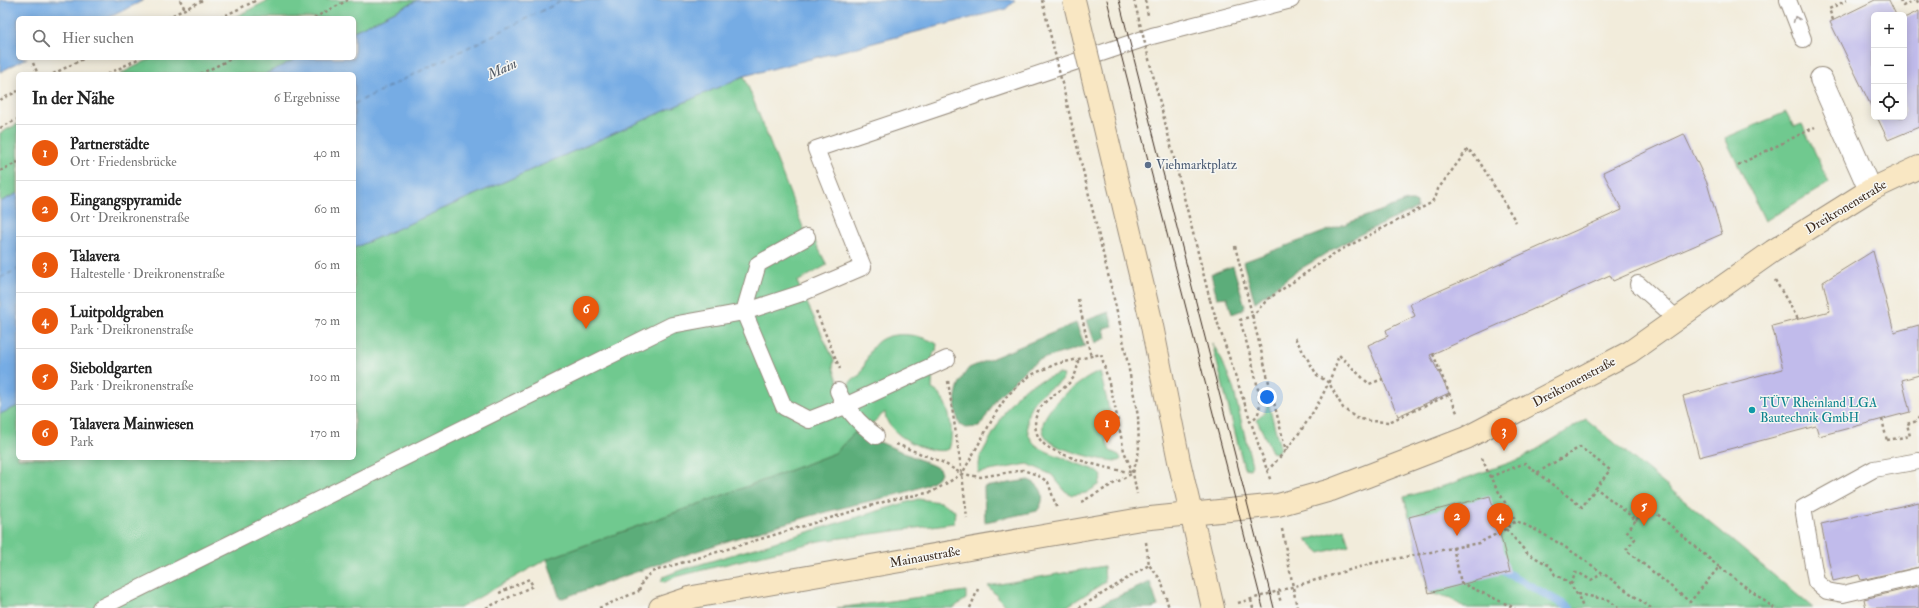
<!DOCTYPE html>
<html lang="de">
<meta charset="utf-8">
<style>
:root{--surface:#fff;--page:#f2f2f2;--text:#222;--muted:#767676;--line:#e0e0e0;--accent:#ea580c}
body{margin:0;font-family:"IM FELL Double Pica",serif;background:var(--page);color:var(--text)}
.controls{position:absolute;right:12px;top:12px;display:grid;overflow:hidden;border-radius:6px;box-shadow:0 2px 10px #0003}
.controls button{width:36px;height:36px;display:grid;place-items:center;padding:0;border:0;border-bottom:1px solid var(--line);background:var(--surface);color:var(--text);font:20px sans-serif}
.you{position:absolute;left:1267px;top:397px;width:14px;height:14px;margin:-10px;border:3px solid #fff;border-radius:50%;background:#1a73e8;box-shadow:0 0 0 6px #1a73e833}
.badge{display:grid;place-items:center;width:26px;height:26px;border-radius:50%;background:var(--accent);color:#fff;font-size:13px;font-weight:700}
.pin{position:absolute;translate:-50% -33px;filter:drop-shadow(0 1px 2px #0008)}
.pin::after{content:'';position:absolute;top:21px;width:14px;height:12px;background:inherit;clip-path:polygon(0 0,100% 0,50% 100%)}
.list{margin:0;padding:0;list-style:none}
h2{display:flex;justify-content:space-between;align-items:center;height:52px;margin:0;padding:0 16px;font-size:17px}
h2 small{font-size:13px;font-weight:400;color:var(--muted)}
.list li{display:grid;grid-template-columns:26px 1fr auto;gap:12px;align-items:center;box-sizing:border-box;height:56px;padding:0 16px;border-top:1px solid var(--line)}
.list b{display:block;font-size:15px;white-space:nowrap}
.list p{margin:0;font-size:13px;white-space:nowrap;color:var(--muted)}
.list em{font-size:13px;font-style:normal;color:var(--muted)}
.icon{flex:none;width:22px;height:22px;fill:none;stroke:currentColor;stroke-width:2;stroke-linecap:round;stroke-linejoin:round}
.map{position:relative;flex:none;width:1919px;height:608px;overflow:hidden}
.search{position:absolute;background:var(--surface);box-shadow:0 2px 10px #0003;left:16px;top:16px;width:340px;height:44px;display:flex;align-items:center;gap:10px;box-sizing:border-box;padding:0 14px;border-radius:6px;color:var(--muted);font-size:15px}
.panel{position:absolute;background:var(--surface);box-shadow:0 2px 10px #0003;left:16px;top:72px;width:340px;height:388px;border-radius:6px}
.map>svg:first-child{display:block}
.green{fill:#70c98f;stroke:#567a56}
.forest{fill:#5cad7a;stroke:#4c6c4c}
.water{fill:#76ace4;stroke:#586b81}
.lines{fill:none;stroke-linecap:round;stroke-linejoin:round}
.stream{stroke:#76ace4;stroke-width:8}
.ferry{stroke:#505863;stroke-width:1;stroke-dasharray:5 4;stroke-linecap:butt}
.building{fill:#c1bbeb}
.lane-casing{stroke:#968b7c;stroke-width:18}
.street-casing{stroke:#968b7c;stroke-width:24}
.secondary-casing{stroke:#968b7c;stroke-width:24}
.path{stroke:#968b7c;stroke-width:2.5;stroke-dasharray:3 3;stroke-linecap:butt}
.lane{stroke:#fff;stroke-width:16}
.street{stroke:#fff;stroke-width:22}
.secondary{stroke:#f9e7c3;stroke-width:22}
.tram{stroke:#3b2a1e;stroke-width:1}
.secondary-bridge-casing{stroke:#968b7c;stroke-width:24;stroke-linecap:butt}
.path-bridge{stroke:#968b7c;stroke-width:2.5;stroke-dasharray:3 3;stroke-linecap:butt}
.secondary-bridge{stroke:#f9e7c3;stroke-width:22}
.oneway{stroke:#a79f9a}
.service-dot{fill:#5c6f8a;stroke:#f6f6f2;stroke-width:1.5}
.culture-dot{fill:#0f9aa8;stroke:#f6f6f2;stroke-width:1.5}
.labels{text-anchor:middle;dominant-baseline:central;stroke-width:3;stroke-linejoin:round;paint-order:stroke}
.service-label{font-size:13px;fill:#4e5e75;stroke:#f6f6f2;text-anchor:start}
.street-label{font-size:13px;fill:#3b2a1e;stroke:#f6f6f2}
.culture-label{font-size:13px;fill:#0d838f;stroke:#f6f6f2;text-anchor:start}
.water-label{font-size:14px;font-style:italic;fill:#505863;stroke:#f6f6f2}
</style>
<div class="map">
<svg width="1919" height="608" viewBox="0 0 1919 608">
<rect width="100%" height="100%" fill="#f6f6f2"/>
<filter id="ink" filterUnits="userSpaceOnUse"><feTurbulence type="fractalNoise" baseFrequency=".025" numOctaves="2"/><feDisplacementMap in="SourceGraphic" scale="8" xChannelSelector="R" yChannelSelector="G"/><feConvolveMatrix kernelMatrix="1 2 1 2 8 2 1 2 1" color-interpolation-filters="sRGB"/></filter>
<filter id="wash" filterUnits="userSpaceOnUse"><feTurbulence type="fractalNoise" baseFrequency=".012" numOctaves="4" result="noise"/><feDisplacementMap in="SourceGraphic" scale="16" xChannelSelector="R" yChannelSelector="G"/><feGaussianBlur stdDeviation="0.9" result="paint"/><feColorMatrix in="noise" values="0 0 0 0 0 0 0 0 0 0 0 0 0 0 0 0 0 1.4 0 .05"/><feComposite in="paint" operator="in"/></filter>
<g filter="url(#wash)">
<rect width="100%" height="100%" fill="#f2ecdb"/>
<g class="green">
<polygon points="269,0 418,0 354,31 354,18 233,18"/>
<polygon points="152,58 298,58 265,74 120,74"/>
<path d="M 744,76 L 804,230 L 808,228 L 827,265 L 797,282 L 834,360 L 833,367 L 839,384 L 848,385 L 853,379 L 860,375 C 865,366 866,357 873,347 C 886,328 921,334 937,344 L 936,351 L 933,354 L 932,389 C 949,396 955,433 949,449 C 931,457 884,434 885,412 L 866,429 L 854,433 L 835,453 L 762,481 L 547,559 L 460,608 L 0,608 L 0,414 L 18,406 L 18,458 L 354,458 L 354,248 Z"/>
<polygon points="1786,112 1794,127 1802,124 1829,183 1765,221 1725,138"/>
<polygon points="18,124 18,193 0,202 0,133"/>
<polygon points="1212,343 1221,358 1233,387 1252,465 1250,469 1244,468"/>
<path d="M 1100,372 L 1111,417 L 1104,419 L 1103,421 L 1107,443 L 1110,451 L 1119,455 L 1121,459 L 1119,461 C 1105,461 1091,457 1077,453 C 1071,451 1063,449 1057,446 C 1026,430 1053,404 1069,391 C 1079,384 1088,376 1100,372 Z"/>
<path d="M 1058,374 L 1064,375 L 1062,381 C 1045,391 1027,400 1027,423 C 1027,446 1043,450 1061,457 C 1066,459 1072,462 1078,464 C 1086,467 1097,469 1102,476 L 1099,485 L 1086,493 L 1072,495 L 1065,491 L 1052,475 L 1028,464 L 978,473 L 980,457 L 1007,408 L 1018,394 L 1030,385 Z"/>
<polygon points="1268,402 1280,447 1277,453 1272,452 1257,420 1265,412"/>
<polygon points="1586,419 1813,608 1464,608 1451,598 1429,593 1404,497 1444,486 1523,458"/>
<polygon points="918,499 940,502 955,510 954,523 819,541 675,577 665,582 661,581 663,577 678,571"/>
<polygon points="1344,529 1349,545 1320,553 1306,540"/>
<polygon points="1104,566 1105,582 1066,607 1007,608 988,586"/>
<polygon points="966,591 966,599 953,608 837,608"/>
</g>
<g class="forest">
<polygon points="1407,201 1413,201 1417,203 1417,208 1365,232 1335,248 1297,271 1255,302 1243,262"/>
<polygon points="1233,266 1245,306 1243,310 1232,314 1227,297 1217,298 1211,274"/>
<polygon points="1109,312 1113,326 1104,328 1106,338 1095,343 1087,320"/>
<path d="M 1076,323 L 1085,346 L 1039,360 L 1028,367 L 997,398 L 980,427 L 965,428 L 960,425 C 951,405 956,383 969,368 Z"/>
<path d="M 854,433 L 866,436 L 934,466 L 939,469 L 941,473 C 933,490 868,501 849,506 C 751,530 656,565 560,599 L 547,559 L 762,481 L 835,453 Z"/>
<path d="M 1028,480 C 1043,485 1047,499 1037,511 L 985,522 L 984,487 Z"/>
<polygon points="1150,582 1158,606 1152,608 1092,608"/>
</g>
<g class="water">
<polygon points="0,0 144,0 108,18 18,18 18,58 27,58 0,72"/>
<polygon points="418,0 1015,0 1006,9 744,76 354,248 354,74 265,74 298,58 354,58 354,31"/>
<polygon points="18,193 18,406 0,414 0,202"/>
</g>
<g class="lines">
<polyline class="stream" points="1498,568 1570,608"/>
<g class="ferry">
<polyline points="354,104 564,0"/>
<polyline points="0,278 18,269"/>
</g>
</g>
<g id="blocks">
<g class="building">
<polygon points="1875,0 1889,0 1896,15 1874,15 1874,112 1830,22"/>
<polygon points="1919,11 1919,127 1888,140 1877,117 1904,117 1904,18"/>
<polygon points="1684,134 1707,183 1722,234 1613,281 1610,275 1430,355 1449,393 1398,416 1368,345 1388,336 1386,330 1415,316 1410,304 1622,210 1603,172"/>
<polygon points="1873,251 1894,332 1919,325 1919,375 1902,380 1910,412 1819,436 1816,426 1699,457 1683,396 1783,369 1772,326 1830,311 1823,282"/>
<polygon points="1490,496 1510,572 1429,593 1409,517"/>
<polygon points="1919,502 1919,567 1861,580 1859,575 1833,581 1821,524"/>
<polygon points="1919,586 1919,608 1866,608 1864,599"/>
</g>
</g>
</g>
<g filter="url(#ink)">
<use href="#blocks" fill-opacity="0" stroke="#968b7c" stroke-width="1"/>
<g class="lines">
<defs>
<g id="lane">
<polyline points="1788,0 1803,39"/>
<polyline points="807,237 758,264 744,312 784,407 809,420 845,406 947,359"/>
<polyline points="1638,284 1677,319"/>
<path d="M 838,391 C 846,410 860,424 876,436"/>
<polyline points="1919,461 1874,469 1803,508 1816,582 1827,591 1843,594 1919,576"/>
<polyline points="100,608 672,325 744,312 802,293 863,267 816,149 1152,36 1291,0"/>
</g>
<polyline id="street" points="1821,79 1870,190"/>
<g id="secondary">
<polyline points="1103,120 1150,316 1179,461 1213,608"/>
<polyline points="660,608 693,597 1141,519 1278,505 1331,490 1466,438 1630,352 1773,251 1870,190 1919,167"/>
</g>
</defs>
<use href="#lane" class="lane-casing"/>
<use href="#street" class="street-casing"/>
<use href="#secondary" class="secondary-casing"/>
<g class="path">
<polyline points="180,0 185,9"/>
<polyline points="1145,0 1148,15"/>
<polyline points="1900,0 1903,6 1914,0"/>
<polyline points="1917,0 1919,5"/>
<polyline points="167,18 203,0"/>
<polyline points="220,18 257,0"/>
<polyline points="314,18 348,0"/>
<polyline points="1833,20 1829,9 1847,0"/>
<polyline points="33,63 38,74"/>
<polyline points="53,74 85,58"/>
<polyline points="108,74 140,58"/>
<polyline points="200,74 233,58"/>
<polyline points="0,100 18,91"/>
<polyline points="0,128 18,119"/>
<polyline points="1738,165 1815,127"/>
<polyline points="0,171 18,162"/>
<polyline points="1235,246 1286,451"/>
<polyline points="1775,280 1798,319"/>
<polyline points="1078,299 1091,357"/>
<polyline points="1210,300 1271,482"/>
<polyline points="816,311 840,369"/>
<polyline points="1295,338 1317,375 1329,383 1343,408 1356,418 1370,421 1389,422 1451,394"/>
<polyline points="1433,354 1458,415"/>
<path d="M 1078,360 C 1077,389 1055,388 1040,408 C 1032,419 1034,436 1045,445 C 1058,456 1114,471 1132,472"/>
<polyline points="948,381 962,474 967,518"/>
<polyline points="1882,419 1887,441"/>
<path d="M 1249,422 C 1254,419 1258,416 1259,410 C 1263,395 1245,338 1240,320 L 1252,316 L 1268,299 L 1335,253 L 1431,203 L 1436,196 L 1438,189 L 1468,149 L 1479,161 L 1516,222"/>
<polyline points="1887,440 1910,436 1907,424 1917,421 1919,417"/>
<polyline points="896,444 942,462 962,474 981,477 1023,470 1037,475 1048,482 1057,509"/>
<polyline points="1482,458 1490,477 1516,521"/>
<path d="M 1267,471 C 1300,437 1325,399 1339,355 L 1369,384 L 1383,379"/>
<polyline points="1537,473 1582,507 1596,488 1636,520 1627,532 1635,539 1626,550 1690,602 1719,567 1774,608"/>
<polyline points="1490,477 1525,463 1537,473 1580,447 1610,470 1596,488"/>
<polyline points="1081,502 1133,473 1139,451 1138,416 1120,324"/>
<polyline points="1636,520 1649,507 1719,567"/>
<polyline points="1282,529 1297,608"/>
<path d="M 1506,529 L 1527,553 L 1550,566 L 1555,575 C 1570,580 1578,593 1583,608"/>
<polyline points="1146,542 1149,565 1161,580 1169,608"/>
<polyline points="1453,547 1461,583 1515,608"/>
<polyline points="1570,583 1572,583 1575,573 1579,573 1591,580 1602,574"/>
<polyline points="639,591 642,582 651,572 890,500 932,492 962,474 997,411 1007,396 1018,385 1031,375 1056,364 1101,354 1114,402 1124,451 1133,473 1137,494"/>
<polyline points="1278,592 1281,603"/>
<polyline points="1578,594 1609,600 1618,608"/>
<polyline points="1251,600 1253,608"/>
<path d="M 1238,603 L 1373,563 L 1479,543 L 1506,529 L 1516,521 C 1563,540 1609,579 1651,608"/>
<polyline points="486,608 533,586 529,579 497,594"/>
<polyline points="599,608 639,591"/>
<polyline points="970,608 978,589"/>
<polyline points="1079,608 1149,565"/>
</g>
<use href="#lane" class="lane"/>
<use href="#street" class="street"/>
<use href="#secondary" class="secondary"/>
<g class="tram">
<polyline points="1107,0 1263,608"/>
<polyline points="1119,0 1274,608"/>
</g>
<defs>
<polyline id="secondary-bridge" points="1074,0 1103,120"/>
</defs>
<use href="#secondary-bridge" class="secondary-bridge-casing"/>
<g class="path-bridge">
<polyline points="1042,0 1120,324"/>
<polyline points="1134,0 1210,300"/>
</g>
<use href="#secondary-bridge" class="secondary-bridge"/>
</g>
<defs><path id="oneway-chevron" d="M-2-3.5L2.5 0L-2 3.5" fill="none" stroke-width="1.6" stroke-linecap="round" stroke-linejoin="round"/></defs>
<use class="oneway" href="#oneway-chevron" transform="translate(1796 19) rotate(-112)"/>
</g>
<circle class="service-dot" cx="1148" cy="165" r="4"/>
<circle class="culture-dot" cx="1752" cy="410" r="4"/>
<g class="labels">
<g class="service-label">
<text x="1156" y="165">Viehmarktplatz</text>
</g>
<g class="street-label">
<text transform="translate(1846 207) rotate(-31)">Dreikronenstraße</text>
<text transform="translate(1574 382) rotate(-28)">Dreikronenstraße</text>
<text transform="translate(925 557) rotate(-10)">Mainaustraße</text>
</g>
<g class="culture-label">
<text x="1760" y="403">TÜV Rheinland LGA<tspan x="1760" dy="15">Bautechnik GmbH</tspan></text>
</g>
<g class="water-label">
<text transform="translate(502 69) rotate(-25)">Main</text>
</g>
</g>
</svg>
<div class="controls">
<button>+</button>
<button>−</button>
<button><svg class="icon" aria-label="locate" viewBox="0 0 24 24"><circle cx="12" cy="12" r="6"/><path d="M12 2v4M12 18v4M2 12h4M18 12h4"/></svg></button>
</div>
<div class="you"></div>
<div class="pin badge" style="left:1107px;top:443px">1</div>
<div class="pin badge" style="left:1457px;top:536px">2</div>
<div class="pin badge" style="left:1504px;top:451px">3</div>
<div class="pin badge" style="left:1500px;top:536px">4</div>
<div class="pin badge" style="left:1644px;top:526px">5</div>
<div class="pin badge" style="left:586px;top:329px">6</div>
<div class="search"><svg class="icon" aria-label="search" viewBox="0 0 24 24"><circle cx="10" cy="10" r="6"/><path d="M15 15l6 6"/></svg>Hier suchen</div>
<section class="panel">
<h2>In der Nähe<small>6 Ergebnisse</small></h2>
<ul class="list">
<li><span class="badge">1</span><div><b>Partnerstädte</b><p>Ort · Friedensbrücke</p></div><em>40 m</em></li>
<li><span class="badge">2</span><div><b>Eingangspyramide</b><p>Ort · Dreikronenstraße</p></div><em>60 m</em></li>
<li><span class="badge">3</span><div><b>Talavera</b><p>Haltestelle · Dreikronenstraße</p></div><em>60 m</em></li>
<li><span class="badge">4</span><div><b>Luitpoldgraben</b><p>Park · Dreikronenstraße</p></div><em>70 m</em></li>
<li><span class="badge">5</span><div><b>Sieboldgarten</b><p>Park · Dreikronenstraße</p></div><em>100 m</em></li>
<li><span class="badge">6</span><div><b>Talavera Mainwiesen</b><p>Park</p></div><em>170 m</em></li>
</ul>
</section>
</div>
